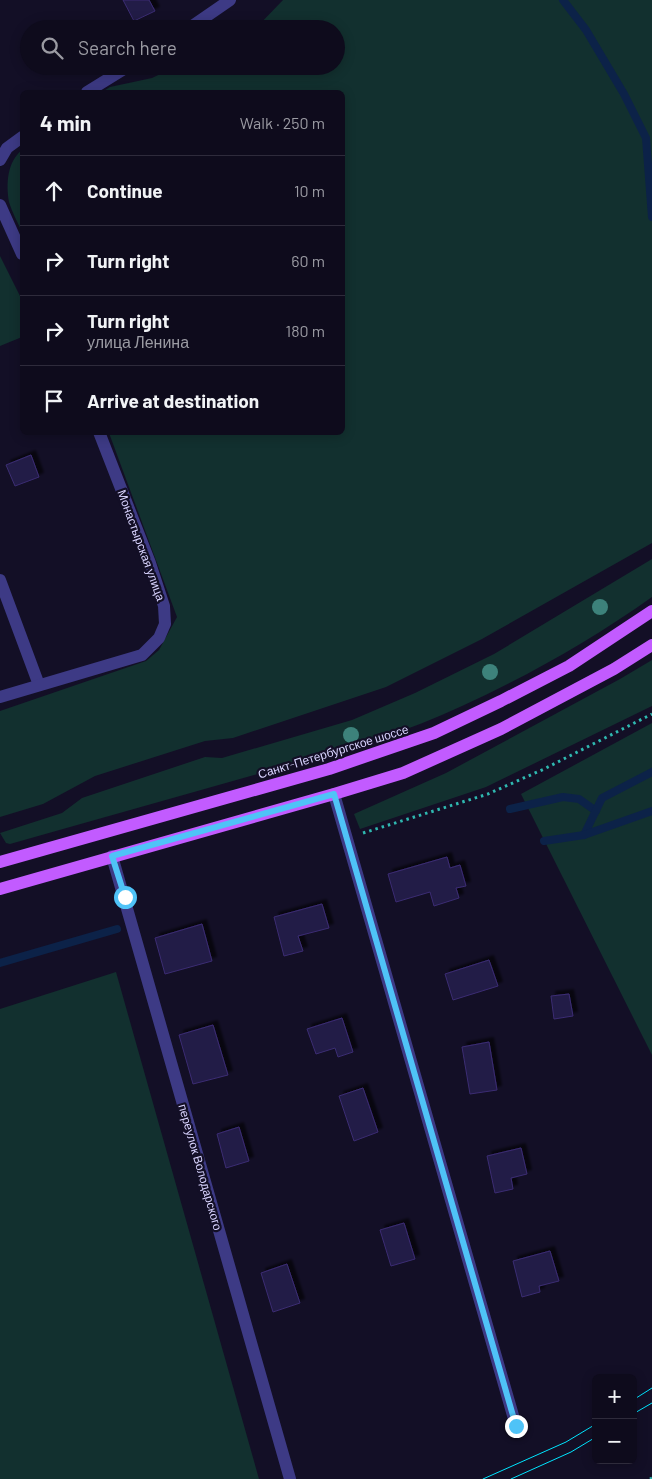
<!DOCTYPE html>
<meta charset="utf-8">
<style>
:root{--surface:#0e0b1c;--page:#171425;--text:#f1f3f6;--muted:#9b9ba3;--line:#2e2b3b}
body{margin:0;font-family:Barlow,sans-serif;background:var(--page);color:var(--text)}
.controls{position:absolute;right:15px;bottom:15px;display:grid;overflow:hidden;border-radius:8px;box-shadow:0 2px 12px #0003}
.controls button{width:45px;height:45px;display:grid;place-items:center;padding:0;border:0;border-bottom:1px solid var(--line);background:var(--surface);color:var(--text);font:25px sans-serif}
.stop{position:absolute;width:15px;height:15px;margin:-11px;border:4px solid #4fc3f7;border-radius:50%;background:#fff}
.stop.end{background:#4fc3f7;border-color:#fff;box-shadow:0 1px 5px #0008}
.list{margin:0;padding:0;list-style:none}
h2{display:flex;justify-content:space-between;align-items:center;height:65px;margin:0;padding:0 20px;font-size:21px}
h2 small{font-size:16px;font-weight:400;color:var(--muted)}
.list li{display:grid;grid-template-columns:32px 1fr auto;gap:15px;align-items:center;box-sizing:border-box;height:70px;padding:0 20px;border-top:1px solid var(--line)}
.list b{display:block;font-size:19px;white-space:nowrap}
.list p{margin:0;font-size:16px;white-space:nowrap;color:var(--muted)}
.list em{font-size:16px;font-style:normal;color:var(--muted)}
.icon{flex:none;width:28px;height:28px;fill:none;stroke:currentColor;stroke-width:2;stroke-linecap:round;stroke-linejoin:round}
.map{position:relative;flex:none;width:652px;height:1479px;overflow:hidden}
.search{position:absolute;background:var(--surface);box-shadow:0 2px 12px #0003;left:20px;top:20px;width:325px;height:55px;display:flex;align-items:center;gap:12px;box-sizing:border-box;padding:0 18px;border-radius:28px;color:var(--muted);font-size:19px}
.panel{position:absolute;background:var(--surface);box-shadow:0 2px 12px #0003;left:20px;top:90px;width:325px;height:345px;border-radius:8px}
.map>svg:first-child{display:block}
.green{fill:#12302f}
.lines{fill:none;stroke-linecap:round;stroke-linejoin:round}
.stream{stroke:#0c2248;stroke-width:8}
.building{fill:#241b47;stroke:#3b2d73;filter:url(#shadow)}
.path{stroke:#2fb8b0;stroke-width:3;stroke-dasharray:2.5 4;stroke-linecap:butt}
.minor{stroke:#3d3a85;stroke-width:12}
.major{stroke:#c25bff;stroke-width:12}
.tram{stroke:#00e5ff;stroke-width:1}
.tree{fill:#3d827b}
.route{stroke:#4fc3f7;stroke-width:6}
.labels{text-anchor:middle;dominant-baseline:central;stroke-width:4.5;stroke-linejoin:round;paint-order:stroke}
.street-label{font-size:12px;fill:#d9d4ff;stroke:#130f26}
</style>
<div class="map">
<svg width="652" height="1479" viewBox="0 0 652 1479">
<defs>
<filter id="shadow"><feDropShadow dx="4.5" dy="-4.5" stdDeviation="1" flood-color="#0009"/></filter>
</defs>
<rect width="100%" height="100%" fill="#130f26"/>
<g class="green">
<polygon points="283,0 652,0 652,543 482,639 386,687 233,738 205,741 95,776 43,804 0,817 0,711 146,661 159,650 177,617 109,433 342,432 342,92 102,92 110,87 152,78 177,66 336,66 336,29 255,29"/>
<path d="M 22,150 L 22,232 C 18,223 12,212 9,202 C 6,184 7,162 22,150 Z"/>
<polygon points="0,256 22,300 22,337 0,346"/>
<path d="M 652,559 L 652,597 C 593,639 528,676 462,706 C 396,737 324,756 254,775 C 173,798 91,821 10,844 L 6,843 L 0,833 L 62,813 L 82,798 L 205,757 L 222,758 L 352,720 L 415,693 L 494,654 Z"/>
<polygon points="652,660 652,706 486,787 360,829 354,814 446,773 620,679"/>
<polygon points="652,723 652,1055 521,794"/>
<polygon points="116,972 259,1479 0,1479 0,1009"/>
</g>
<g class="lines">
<g class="stream">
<polyline points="563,0 586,30 624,94 646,138 652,217"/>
<polyline points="510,809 563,797 579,799 596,811"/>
<polyline points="584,835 602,798 652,772"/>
<polyline points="544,841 584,835 652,811"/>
<polyline points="0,963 117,929"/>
</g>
</g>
<g class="building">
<polygon points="123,0 149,0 155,11 134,21"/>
<polygon points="31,455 39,477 15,486 6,465"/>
<polygon points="447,857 450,868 460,865 466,886 456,888 459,898 434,906 430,892 396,902 388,874"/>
<polygon points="322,904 329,928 298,936 303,951 284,956 274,917"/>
<polygon points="202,924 212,961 165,974 155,938"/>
<polygon points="489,960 498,986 453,1000 445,974"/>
<polygon points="569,994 573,1016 554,1019 551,996"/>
<polygon points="342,1018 353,1052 338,1057 335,1048 316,1054 307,1029"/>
<polygon points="213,1025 228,1075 193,1084 179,1035"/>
<polygon points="489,1042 497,1090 470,1094 462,1047"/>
<polygon points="363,1088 378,1132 354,1141 339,1096"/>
<polygon points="239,1127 249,1161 226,1168 217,1134"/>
<polygon points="521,1148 527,1174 511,1178 513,1189 495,1193 487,1156"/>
<polygon points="404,1223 415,1259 391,1266 380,1230"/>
<polygon points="550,1251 559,1281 539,1286 540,1292 522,1297 513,1261"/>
<polygon points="287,1264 300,1303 273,1312 261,1273"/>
</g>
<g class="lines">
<g class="path">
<polyline points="363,833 488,794 544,769 652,714"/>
<polyline points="650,1479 652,1478"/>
</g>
<g class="minor">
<polyline points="188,29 230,0"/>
<polyline points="87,92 129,66"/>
<polyline points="0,160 7,148 22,137"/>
<polyline points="0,205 22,254"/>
<polyline points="0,580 39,685"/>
<polyline points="0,697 142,655 159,638 165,624 164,606 150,563 99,432"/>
<polyline points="334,794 516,1426"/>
<polyline points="112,856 290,1479"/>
</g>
<g class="major">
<polyline points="0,862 329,769 434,733 501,701 569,666 652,611"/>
<polyline points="0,889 334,794 403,773 501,729 614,669 652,645"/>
</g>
<g class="tram">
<polyline points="633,1400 652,1388"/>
<polyline points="633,1414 652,1403"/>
<polyline points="483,1479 566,1442 596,1424"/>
<polyline points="511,1479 571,1452 596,1437"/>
</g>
</g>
<g class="tree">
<circle cx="600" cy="607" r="8"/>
<circle cx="490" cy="672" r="8"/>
<circle cx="351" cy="735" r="8"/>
</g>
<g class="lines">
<polyline class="route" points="125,897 112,856 334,794 516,1426"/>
</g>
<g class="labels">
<g class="street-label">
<text transform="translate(142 545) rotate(70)">Монастырская улица</text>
<text transform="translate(333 751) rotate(-17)">Санкт-Петербургское шоссе</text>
<text transform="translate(201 1167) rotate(74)">переулок Володарского</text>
</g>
</g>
</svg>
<div class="controls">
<button>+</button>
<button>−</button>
</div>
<div class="stop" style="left:125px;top:897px"></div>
<div class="stop end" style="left:516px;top:1426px"></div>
<div class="search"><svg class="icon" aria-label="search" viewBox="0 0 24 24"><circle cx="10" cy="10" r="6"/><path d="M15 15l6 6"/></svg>Search here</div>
<section class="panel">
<h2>4 min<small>Walk · 250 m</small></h2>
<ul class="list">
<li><svg class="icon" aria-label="ahead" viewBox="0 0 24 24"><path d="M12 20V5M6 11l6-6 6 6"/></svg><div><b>Continue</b></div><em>10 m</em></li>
<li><svg class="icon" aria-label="right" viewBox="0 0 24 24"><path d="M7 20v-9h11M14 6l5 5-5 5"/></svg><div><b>Turn right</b></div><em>60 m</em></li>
<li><svg class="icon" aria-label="right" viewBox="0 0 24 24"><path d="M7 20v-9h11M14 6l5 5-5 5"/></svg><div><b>Turn right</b><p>улица Ленина</p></div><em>180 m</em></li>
<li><svg class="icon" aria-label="arrive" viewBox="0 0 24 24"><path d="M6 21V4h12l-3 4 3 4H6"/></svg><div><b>Arrive at destination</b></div></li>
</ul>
</section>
</div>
